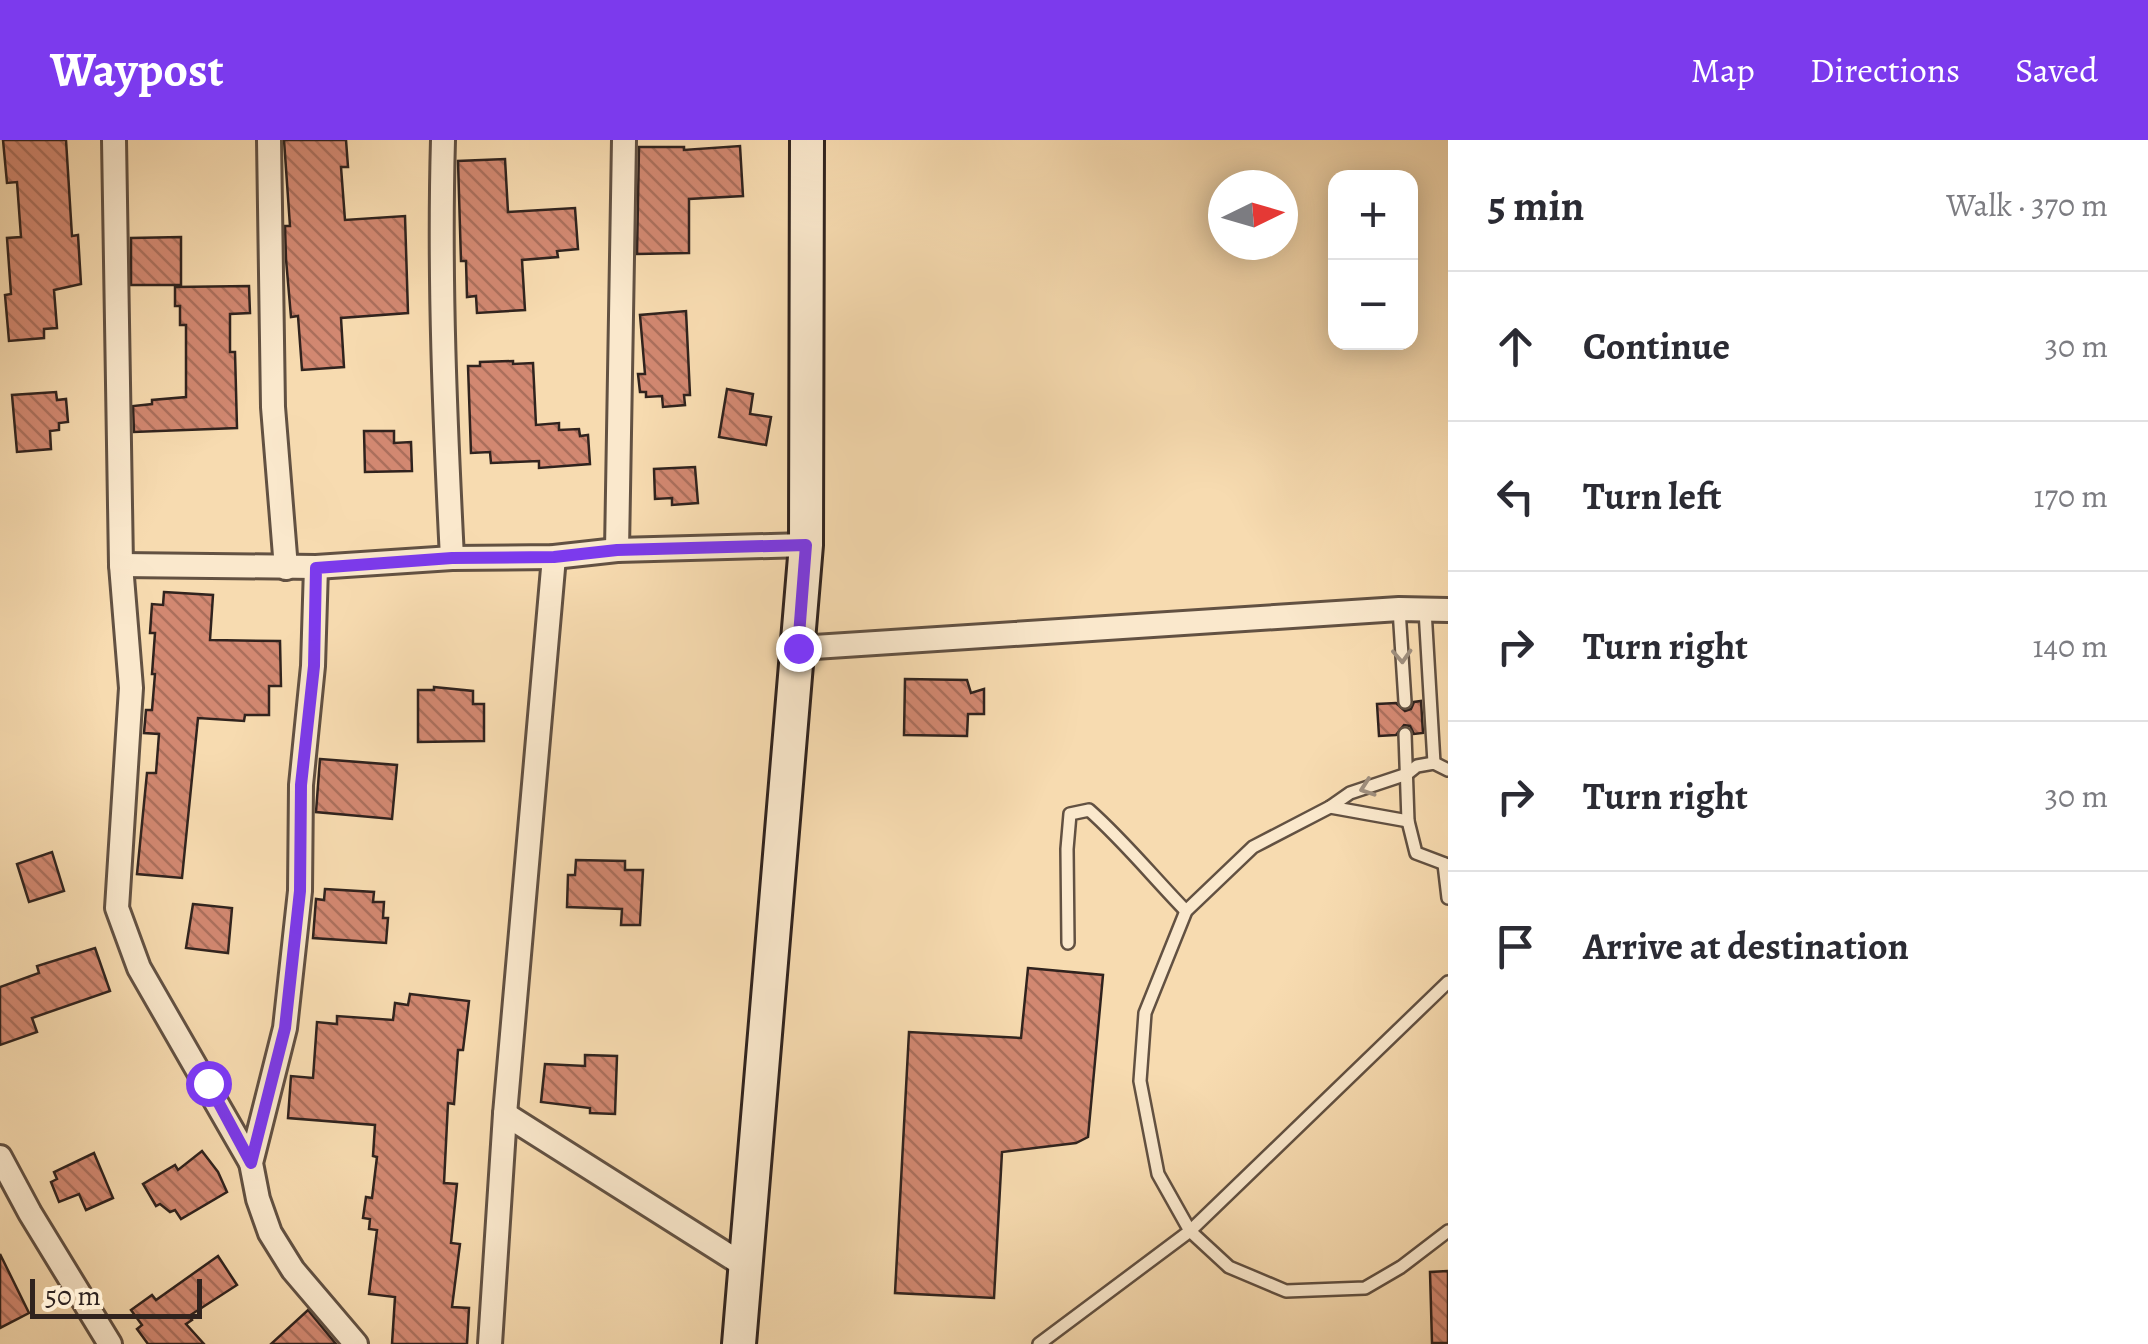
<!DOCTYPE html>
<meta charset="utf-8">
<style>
:root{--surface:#fff;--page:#f7f7f7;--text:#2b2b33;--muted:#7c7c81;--line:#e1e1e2;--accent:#7c3aed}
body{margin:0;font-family:Alegreya,serif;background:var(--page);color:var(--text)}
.controls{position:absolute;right:30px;top:30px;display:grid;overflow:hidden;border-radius:20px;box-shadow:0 5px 25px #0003}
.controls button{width:90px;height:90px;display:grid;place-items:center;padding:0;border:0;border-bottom:2px solid var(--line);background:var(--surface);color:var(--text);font:50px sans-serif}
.compass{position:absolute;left:1208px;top:30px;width:90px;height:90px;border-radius:50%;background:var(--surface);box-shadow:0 5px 25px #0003;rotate:85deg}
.scale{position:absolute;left:30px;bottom:25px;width:172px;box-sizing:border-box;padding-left:10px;border:5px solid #30231e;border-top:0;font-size:28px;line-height:35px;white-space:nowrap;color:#30231e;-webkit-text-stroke:8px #fae8cc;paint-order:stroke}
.stop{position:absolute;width:30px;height:30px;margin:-22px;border:8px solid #7c3aed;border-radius:50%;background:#fff}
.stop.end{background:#7c3aed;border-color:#fff;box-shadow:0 2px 10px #0008}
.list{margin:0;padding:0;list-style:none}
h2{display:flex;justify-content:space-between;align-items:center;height:130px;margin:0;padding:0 40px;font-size:42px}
h2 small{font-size:32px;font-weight:400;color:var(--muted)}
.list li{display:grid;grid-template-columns:65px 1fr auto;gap:30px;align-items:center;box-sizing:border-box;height:150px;padding:0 40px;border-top:2px solid var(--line)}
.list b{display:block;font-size:38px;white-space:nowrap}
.list em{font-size:32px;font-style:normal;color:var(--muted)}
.icon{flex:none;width:55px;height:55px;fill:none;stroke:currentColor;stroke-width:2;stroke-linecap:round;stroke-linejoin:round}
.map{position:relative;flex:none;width:1448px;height:1204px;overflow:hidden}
header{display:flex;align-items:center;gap:60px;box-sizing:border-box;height:140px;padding:0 50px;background:var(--accent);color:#fff}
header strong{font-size:48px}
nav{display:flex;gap:55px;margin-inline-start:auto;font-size:35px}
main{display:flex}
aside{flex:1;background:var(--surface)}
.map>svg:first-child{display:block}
.building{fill:url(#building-back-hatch);stroke:#30231e;stroke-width:2.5}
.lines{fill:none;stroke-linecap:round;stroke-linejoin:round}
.lane-casing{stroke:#625142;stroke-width:16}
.street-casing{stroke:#625142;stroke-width:28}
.secondary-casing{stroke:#30231e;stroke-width:38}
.lane{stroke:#fae8cc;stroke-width:11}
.street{stroke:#fae8cc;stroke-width:22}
.secondary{stroke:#fae8cc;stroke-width:32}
.oneway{stroke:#9f8f7e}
.route{stroke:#7c3aed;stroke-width:12}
</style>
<header>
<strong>Waypost</strong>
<nav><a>Map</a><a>Directions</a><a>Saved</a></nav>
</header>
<main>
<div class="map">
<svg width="1448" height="1204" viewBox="0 0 1448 1204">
<defs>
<pattern id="building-back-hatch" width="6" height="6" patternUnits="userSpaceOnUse" patternTransform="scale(2.5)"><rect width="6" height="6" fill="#d28871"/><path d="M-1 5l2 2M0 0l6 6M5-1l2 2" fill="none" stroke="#ab6f5c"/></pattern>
</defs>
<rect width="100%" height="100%" fill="#f7dbb0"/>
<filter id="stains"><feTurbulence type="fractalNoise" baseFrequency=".002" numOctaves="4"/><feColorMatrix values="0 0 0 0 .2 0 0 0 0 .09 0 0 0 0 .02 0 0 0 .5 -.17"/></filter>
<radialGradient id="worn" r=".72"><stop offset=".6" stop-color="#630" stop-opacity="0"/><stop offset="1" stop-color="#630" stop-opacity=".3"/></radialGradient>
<g class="building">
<polygon points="3,0 66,0 72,96 78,95 81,144 54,150 57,188 44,189 44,198 9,201 5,155 11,154 7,98 21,97 17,42 7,43"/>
<polygon points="284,0 346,0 348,27 341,27 345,80 405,76 408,173 341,178 344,227 302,230 298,176 291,177 286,119 285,86 290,86"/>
<polygon points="740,6 743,56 689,59 689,113 637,114 639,7 684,7 684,10"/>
<polygon points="505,19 508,72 575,68 578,109 557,111 558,117 522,120 525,170 477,173 476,156 467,157 466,121 461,121 458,21"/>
<polygon points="181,97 181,145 131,145 131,98"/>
<polygon points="249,146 250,173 230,174 230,212 235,212 237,288 134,292 133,266 152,264 152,260 186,257 186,185 180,185 180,166 175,166 175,147"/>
<polygon points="686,171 690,255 684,255 685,265 663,267 662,256 646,257 646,252 640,252 638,234 645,234 640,175"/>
<polygon points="513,221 513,224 533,223 536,285 559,283 559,290 579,289 580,296 588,295 590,324 539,328 539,321 491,323 490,312 471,313 468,226 480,226 480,222"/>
<polygon points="727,249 753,254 750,274 771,277 766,305 719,297"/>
<polygon points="56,252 57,260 66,259 68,282 59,283 59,290 50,291 51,309 17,312 12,255"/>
<polygon points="364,291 394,291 394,303 411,302 412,331 365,332"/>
<polygon points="695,327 698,363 672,365 672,358 655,359 654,329"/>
<polygon points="164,452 213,455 210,500 280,501 281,546 269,546 269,575 245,575 244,581 198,578 182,738 137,734 147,633 156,633 159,594 144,593 146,570 152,570 155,534 152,534 155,493 150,493 152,464 163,465"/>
<polygon points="905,539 967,540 971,553 984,549 984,574 968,574 967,596 904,595"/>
<polygon points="434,547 473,551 473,564 484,564 484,601 418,602 418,550 434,550"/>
<polygon points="1421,561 1423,593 1414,594 1410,586 1404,585 1396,595 1379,596 1377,564 1396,563 1405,571 1411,569 1414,562"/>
<polygon points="320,619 397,625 392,679 316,672"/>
<polygon points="52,712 64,751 29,762 17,724"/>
<polygon points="576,720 625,721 625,730 643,730 640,785 621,785 622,769 567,767 568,735 575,735"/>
<polygon points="325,749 374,752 373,762 384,762 383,778 388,778 386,803 313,798 316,759 324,760"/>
<polygon points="193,764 232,768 228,813 186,808"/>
<polygon points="95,808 110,851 32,878 37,892 0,905 0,847 39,833 37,826"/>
<polygon points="1028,828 1103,835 1088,997 1076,1003 1002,1012 994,1158 895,1153 909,892 1021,898"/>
<polygon points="410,854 469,861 463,910 458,910 454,964 448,963 444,1043 457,1044 451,1103 460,1104 452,1167 469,1168 467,1204 392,1204 395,1157 369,1154 377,1090 369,1089 370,1079 363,1078 366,1057 372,1058 377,1017 373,1016 375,985 288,978 291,936 313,938 317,882 337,884 337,876 393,880 395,863 408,865"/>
<polygon points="585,915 617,916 615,974 590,973 590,968 541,962 545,924 585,926"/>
<polygon points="202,1011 218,1032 227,1052 181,1079 175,1070 170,1072 160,1064 156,1066 143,1044 175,1025 178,1030"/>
<polygon points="94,1013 113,1058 86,1070 79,1054 59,1062 51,1042 57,1039 54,1032"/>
<polygon points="0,1114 29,1173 0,1188"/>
<polygon points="218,1116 237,1145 189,1176 192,1180 186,1184 204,1204 148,1204 137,1189 142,1185 131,1170 152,1155 156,1160"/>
<polygon points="1448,1131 1448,1203 1432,1203 1430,1132"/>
<polygon points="308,1170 336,1204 271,1204"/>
</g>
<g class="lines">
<defs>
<g id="lane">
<polyline points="1399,469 1405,562"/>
<polyline points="1425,470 1434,623"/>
<polyline points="1405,594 1408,681 1416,713 1448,725"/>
<polyline points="1448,630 1434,623 1417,626 1407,634 1350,653 1330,667 1253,707 1186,771 1145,873 1140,941 1158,1034 1190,1091 1229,1127 1286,1151 1365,1148 1401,1127 1448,1091"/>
<polyline points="1330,667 1408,681"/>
<polyline points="1444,724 1448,758"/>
<path d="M 1068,803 L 1067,709 L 1070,674 L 1089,670 C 1124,701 1153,737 1186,771"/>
<polyline points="1039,1204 1190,1091 1448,842"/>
</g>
<g id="street">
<polyline points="114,0 121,425 131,548 117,768 139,828 251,1023"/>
<polyline points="269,0 273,267 286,428"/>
<path d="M 443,0 C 439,140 445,279 452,418"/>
<polyline points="617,410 624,0"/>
<polyline points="121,425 316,427 452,418 554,417 617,410 806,405"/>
<polyline points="316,427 313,526 301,645 300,751 285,888 251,1023 258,1059 270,1093 293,1130 356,1204"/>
<polyline points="799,508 1399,469 1448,470"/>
<polyline points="505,974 745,1126"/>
<polyline points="0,1017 30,1073 110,1204"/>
<polyline points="490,1204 505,974 554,417"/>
</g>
<polyline id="secondary" points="739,1204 806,405 807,0"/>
</defs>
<use href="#lane" class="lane-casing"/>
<use href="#street" class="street-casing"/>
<use href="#secondary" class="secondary-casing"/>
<use href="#lane" class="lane"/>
<use href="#street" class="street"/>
<use href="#secondary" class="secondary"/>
</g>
<defs><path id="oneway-chevron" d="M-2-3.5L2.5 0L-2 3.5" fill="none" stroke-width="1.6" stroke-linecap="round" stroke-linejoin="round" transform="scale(2.5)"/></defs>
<g class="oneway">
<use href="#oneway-chevron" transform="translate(1402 516) rotate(87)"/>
<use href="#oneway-chevron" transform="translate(1367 648) rotate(161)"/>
</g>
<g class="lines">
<polyline class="route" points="208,943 251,1023 285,888 300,751 301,645 314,526 316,428 452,418 554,417 617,410 806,405 798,508"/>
</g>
<rect width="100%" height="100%" filter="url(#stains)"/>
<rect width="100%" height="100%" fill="url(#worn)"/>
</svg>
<div class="controls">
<button>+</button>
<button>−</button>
</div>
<svg class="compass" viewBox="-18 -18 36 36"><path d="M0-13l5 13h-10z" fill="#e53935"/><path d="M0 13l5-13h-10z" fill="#7c7c81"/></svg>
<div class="scale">50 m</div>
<div class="stop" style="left:208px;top:943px"></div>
<div class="stop end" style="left:798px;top:508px"></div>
</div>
<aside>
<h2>5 min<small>Walk · 370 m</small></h2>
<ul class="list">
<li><svg class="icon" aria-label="ahead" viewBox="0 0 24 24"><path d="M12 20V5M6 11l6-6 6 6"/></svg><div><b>Continue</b></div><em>30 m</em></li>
<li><svg class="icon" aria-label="left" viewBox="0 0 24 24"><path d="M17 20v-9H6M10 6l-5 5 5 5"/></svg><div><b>Turn left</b></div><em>170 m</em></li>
<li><svg class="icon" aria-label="right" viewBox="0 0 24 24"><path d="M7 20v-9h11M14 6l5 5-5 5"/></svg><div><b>Turn right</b></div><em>140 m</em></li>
<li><svg class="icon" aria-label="right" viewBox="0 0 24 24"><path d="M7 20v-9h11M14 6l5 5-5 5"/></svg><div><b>Turn right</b></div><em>30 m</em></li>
<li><svg class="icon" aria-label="arrive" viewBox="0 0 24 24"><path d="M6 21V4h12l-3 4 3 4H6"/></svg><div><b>Arrive at destination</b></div></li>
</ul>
</aside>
</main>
